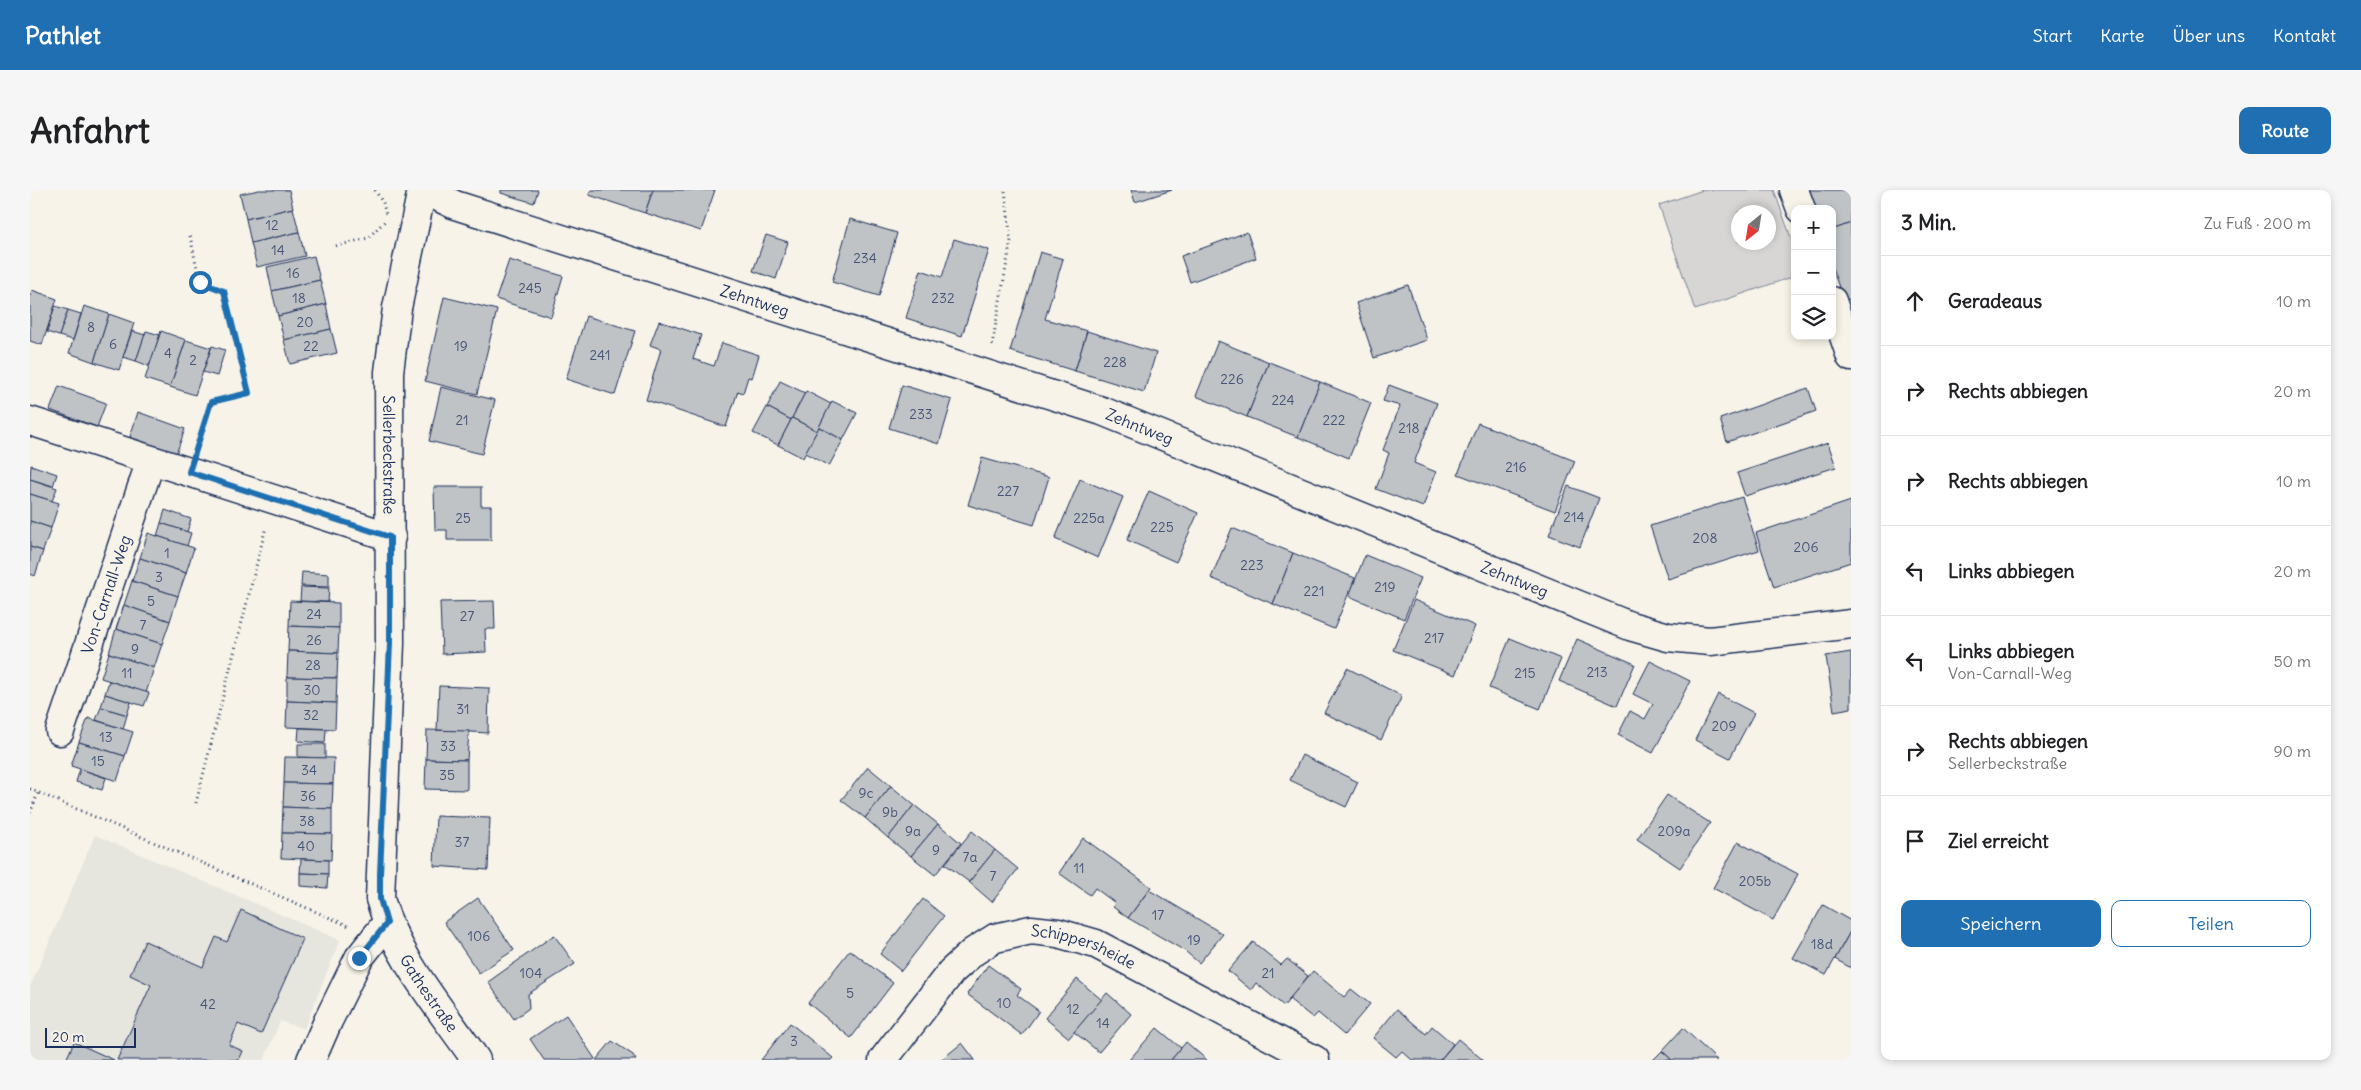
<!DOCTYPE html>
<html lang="de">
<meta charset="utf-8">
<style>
:root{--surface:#fff;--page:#f6f6f6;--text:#202124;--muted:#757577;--line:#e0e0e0;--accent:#1f6fb2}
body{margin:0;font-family:Delius,sans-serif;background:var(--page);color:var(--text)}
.controls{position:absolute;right:15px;top:15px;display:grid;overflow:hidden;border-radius:10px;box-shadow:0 2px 8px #0003}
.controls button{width:45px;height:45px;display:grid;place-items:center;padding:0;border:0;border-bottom:1px solid var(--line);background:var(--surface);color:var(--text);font:25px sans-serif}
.compass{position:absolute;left:1701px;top:15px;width:45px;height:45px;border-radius:50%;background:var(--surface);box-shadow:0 2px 8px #0003;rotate:210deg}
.scale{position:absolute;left:15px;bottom:12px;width:91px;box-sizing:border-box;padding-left:5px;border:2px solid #1b2f5e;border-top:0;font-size:14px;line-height:18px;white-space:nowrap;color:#1b2f5e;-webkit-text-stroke:4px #f7f3e8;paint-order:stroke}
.stop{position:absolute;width:15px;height:15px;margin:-11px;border:4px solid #1f6fb2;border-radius:50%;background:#fff}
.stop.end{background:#1f6fb2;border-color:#fff;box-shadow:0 1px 5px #0008}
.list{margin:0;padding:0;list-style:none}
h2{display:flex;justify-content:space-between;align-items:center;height:65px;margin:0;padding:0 20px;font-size:21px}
h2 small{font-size:16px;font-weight:400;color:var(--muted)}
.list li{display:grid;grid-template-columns:32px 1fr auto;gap:15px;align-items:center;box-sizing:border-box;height:90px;padding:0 20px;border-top:1px solid var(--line)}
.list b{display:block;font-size:19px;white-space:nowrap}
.list p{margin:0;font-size:16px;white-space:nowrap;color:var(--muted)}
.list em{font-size:16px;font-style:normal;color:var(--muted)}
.actions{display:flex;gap:10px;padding:15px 20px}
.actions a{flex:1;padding:11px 0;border:1px solid var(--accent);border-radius:10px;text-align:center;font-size:18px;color:var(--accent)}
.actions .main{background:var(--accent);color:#fff}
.icon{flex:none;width:28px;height:28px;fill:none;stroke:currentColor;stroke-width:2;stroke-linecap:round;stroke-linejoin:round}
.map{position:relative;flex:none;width:1821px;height:870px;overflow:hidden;border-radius:10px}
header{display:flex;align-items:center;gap:30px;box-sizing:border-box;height:70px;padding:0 25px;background:var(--accent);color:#fff}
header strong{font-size:24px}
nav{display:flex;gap:28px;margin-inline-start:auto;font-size:18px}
.intro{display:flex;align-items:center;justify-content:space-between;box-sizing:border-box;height:120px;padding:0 30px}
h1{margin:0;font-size:35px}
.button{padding:12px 22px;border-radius:10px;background:var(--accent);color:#fff;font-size:18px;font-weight:700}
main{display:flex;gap:30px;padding:0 30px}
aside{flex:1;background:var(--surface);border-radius:10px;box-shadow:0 2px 8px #0003}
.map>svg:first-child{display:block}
.built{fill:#e6e5de}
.green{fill:#d7d6d4;stroke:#798299;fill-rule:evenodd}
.building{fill:#c0c3c5;stroke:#1b2f5e}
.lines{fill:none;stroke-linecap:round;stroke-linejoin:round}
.minor-casing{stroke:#1b2f5e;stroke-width:31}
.path{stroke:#1b2f5e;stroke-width:3;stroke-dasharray:1 4;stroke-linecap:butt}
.minor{stroke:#f7f3e8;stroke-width:28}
.route{stroke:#1f6fb2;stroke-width:6}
.labels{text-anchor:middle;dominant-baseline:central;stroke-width:5;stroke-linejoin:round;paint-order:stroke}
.number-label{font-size:14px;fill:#445478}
.street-label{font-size:16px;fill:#1b2f5e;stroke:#f7f3e8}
</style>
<header>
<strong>Pathlet</strong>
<nav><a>Start</a><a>Karte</a><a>Über uns</a><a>Kontakt</a></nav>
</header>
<div class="intro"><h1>Anfahrt</h1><a class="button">Route</a></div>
<main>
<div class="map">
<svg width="1821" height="870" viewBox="0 0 1821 870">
<rect width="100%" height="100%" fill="#f7f3e8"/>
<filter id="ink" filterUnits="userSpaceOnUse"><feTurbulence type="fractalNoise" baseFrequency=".02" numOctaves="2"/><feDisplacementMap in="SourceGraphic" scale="10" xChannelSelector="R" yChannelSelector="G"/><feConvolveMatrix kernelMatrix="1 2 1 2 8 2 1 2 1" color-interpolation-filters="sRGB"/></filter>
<g filter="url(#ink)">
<polygon class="built" points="65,645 310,750 274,839 250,831 234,870 0,870 0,797"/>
<path class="green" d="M 1673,0 L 1744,0 L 1765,59 L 1765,86 L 1665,120 L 1629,15 ZM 1738,22 L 1738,52 L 1708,52 L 1708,22 Z"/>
<g class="building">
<polygon points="229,0 259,0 263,18 216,29 210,4"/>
<polygon points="471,0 508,0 504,13 471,3"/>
<polygon points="561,0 623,0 615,23 559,5"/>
<polygon points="623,0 685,0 671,41 615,23"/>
<polygon points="1101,0 1142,0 1105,12"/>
<polygon points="1776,0 1821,0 1821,33 1802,40 1802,19 1782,19"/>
<polygon points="263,18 269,42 221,53 216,29"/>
<polygon points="820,29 867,43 849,106 802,92"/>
<polygon points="1821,33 1821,109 1814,111 1802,78 1802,40"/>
<polygon points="269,42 275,66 227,77 221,53"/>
<polygon points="1217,42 1226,68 1160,92 1151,66"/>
<polygon points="736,45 758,52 746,89 723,81"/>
<polygon points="924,49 959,60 932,146 876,128 891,80 912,87"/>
<polygon points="1010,62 1033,69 1015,129 1057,141 1045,181 980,161"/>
<polygon points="284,66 290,90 242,101 237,77"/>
<polygon points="479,70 533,86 521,127 466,109"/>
<polygon points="290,90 296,114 248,126 242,101"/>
<polygon points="1378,95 1397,150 1344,168 1326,113"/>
<polygon points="2,100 27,109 12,155 0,151 0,107"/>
<polygon points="414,107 467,120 447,204 395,191"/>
<polygon points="296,114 301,139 254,150 248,126"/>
<polygon points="25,116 38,120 29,146 17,142"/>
<polygon points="54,116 79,124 64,172 39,163"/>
<polygon points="38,120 51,124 43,150 29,146"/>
<polygon points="79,124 104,133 89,180 64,172"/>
<polygon points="556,126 605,141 585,205 536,189"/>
<polygon points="629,131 671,145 663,169 684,176 692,153 729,165 722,188 718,187 713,203 708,201 696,237 616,210 631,159 620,155"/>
<polygon points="301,139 307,163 260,174 254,150"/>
<polygon points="102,141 115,145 106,171 93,167"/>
<polygon points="116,141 130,145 119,176 106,171"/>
<polygon points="131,141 156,150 140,197 115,189"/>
<polygon points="1057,141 1126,163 1114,202 1045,181"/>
<polygon points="156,150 181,158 165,205 140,197"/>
<polygon points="1188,151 1239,172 1217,227 1166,206"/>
<polygon points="182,156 195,160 187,186 173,182"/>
<polygon points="1239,172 1290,192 1268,247 1217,227"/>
<polygon points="750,191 775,203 761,230 737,217"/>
<polygon points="1290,192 1341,213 1319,268 1268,247"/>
<polygon points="872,195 922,210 909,254 859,238"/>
<polygon points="1359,195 1407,213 1384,273 1406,282 1393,317 1346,299 1359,263 1353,260 1370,216 1353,211"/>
<polygon points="29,196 76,213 67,237 20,220"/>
<polygon points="411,197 465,210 452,264 399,251"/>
<polygon points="1778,198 1786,221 1697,252 1690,229"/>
<polygon points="776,201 801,214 787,241 762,228"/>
<polygon points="802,211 827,223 813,250 789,237"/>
<polygon points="737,217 761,230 748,255 723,243"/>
<polygon points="108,222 155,239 146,264 100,247"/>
<polygon points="762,228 787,241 773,268 748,255"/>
<polygon points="1448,233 1545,271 1525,321 1428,284"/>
<polygon points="789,237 813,250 799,276 775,263"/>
<polygon points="1798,253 1806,277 1715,306 1707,283"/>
<polygon points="952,268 1019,287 1004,335 938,315"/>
<polygon points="1,275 27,284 23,296 0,289"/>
<polygon points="0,289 27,298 22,311 0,304"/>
<polygon points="1050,289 1093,307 1068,368 1025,349"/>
<polygon points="1538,296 1569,308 1550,357 1519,345"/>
<polygon points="404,297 451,297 451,316 461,316 461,350 417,350 417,340 405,340"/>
<polygon points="1119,301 1168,323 1146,372 1097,350"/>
<polygon points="0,304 29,313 21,338 0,331"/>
<polygon points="1712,307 1729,360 1638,389 1620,336"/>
<polygon points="1821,311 1821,372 1744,397 1726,343"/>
<polygon points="135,320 161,329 157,342 131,333"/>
<polygon points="0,331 21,338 13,361 0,357"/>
<polygon points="131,333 161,343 157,356 127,346"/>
<polygon points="1202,338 1263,363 1243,414 1181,388"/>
<polygon points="118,343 164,358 156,383 110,368"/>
<polygon points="0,357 13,361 5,386 0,384"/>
<polygon points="1263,363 1325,388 1304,439 1243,414"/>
<polygon points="1335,365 1391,388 1374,429 1319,406"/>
<polygon points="110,368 156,383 148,406 102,391"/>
<polygon points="272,382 299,384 299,397 271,396"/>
<polygon points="102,391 148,406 140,431 94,415"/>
<polygon points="271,397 299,398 298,412 270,411"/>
<polygon points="1384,410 1445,436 1425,485 1363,460"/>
<polygon points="260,411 309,413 309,438 259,436"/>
<polygon points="464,411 465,439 455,439 456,462 412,464 410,412"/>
<polygon points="94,415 140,431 132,454 86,439"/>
<polygon points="259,436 309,438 308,463 258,461"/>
<polygon points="86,439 132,454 124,478 79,463"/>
<polygon points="1480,448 1531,469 1510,519 1459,498"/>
<polygon points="1547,449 1605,474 1587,516 1529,491"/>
<polygon points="258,461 308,463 307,488 257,487"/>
<polygon points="1821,462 1821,518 1804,521 1796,466"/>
<polygon points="79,463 124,478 116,503 71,488"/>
<polygon points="1620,471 1660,491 1623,563 1588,545 1600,521 1615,529 1623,514 1603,504"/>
<polygon points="1317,478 1372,506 1351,550 1294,523"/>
<polygon points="257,487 307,488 306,513 257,511"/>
<polygon points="79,491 119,503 114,516 75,504"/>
<polygon points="409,496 459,498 458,543 407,540"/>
<polygon points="75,504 101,512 97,525 71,517"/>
<polygon points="1688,504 1724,523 1700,568 1665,550"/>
<polygon points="257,511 306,513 305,539 256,537"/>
<polygon points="71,517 97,525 93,539 66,530"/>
<polygon points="58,528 103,542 95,566 49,552"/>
<polygon points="269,538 296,539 295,553 268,551"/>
<polygon points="397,540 439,541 437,570 396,569"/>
<polygon points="49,552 95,566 87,591 41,576"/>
<polygon points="268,554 295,554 295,568 268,567"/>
<polygon points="1272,565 1328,592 1316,617 1260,590"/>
<polygon points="255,567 304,568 303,594 254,593"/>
<polygon points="396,569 437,570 437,600 395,599"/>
<polygon points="838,577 861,596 835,628 811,610"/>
<polygon points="50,579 76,588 72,600 46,592"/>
<polygon points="254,593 303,594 302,619 253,617"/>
<polygon points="861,596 884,615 858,648 835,628"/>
<polygon points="1637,605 1680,633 1650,678 1607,649"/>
<polygon points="884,615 908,634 881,666 858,648"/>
<polygon points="253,617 302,619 302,644 252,643"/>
<polygon points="406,626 460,628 458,680 404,676"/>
<polygon points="908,634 931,653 905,685 881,666"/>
<polygon points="942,641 965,660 939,692 915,674"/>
<polygon points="252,643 302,644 301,670 251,668"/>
<polygon points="1053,648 1121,697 1098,728 1083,717 1085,713 1065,698 1060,705 1029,683"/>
<polygon points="1708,652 1768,684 1743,730 1683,698"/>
<polygon points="965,660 988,679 962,712 939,692"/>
<polygon points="271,669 298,670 298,684 270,683"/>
<polygon points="270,683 298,684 297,698 270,696"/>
<polygon points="1119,700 1193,744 1169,773 1155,761 1098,728"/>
<polygon points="448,708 484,760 449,783 414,732"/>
<polygon points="893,709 914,726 871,781 850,764"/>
<polygon points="1793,715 1821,731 1821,740 1796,785 1763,768"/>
<polygon points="211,720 273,749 231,844 208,834 199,855 213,861 209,870 87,870 121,795 100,785 115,751 173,777 186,747 197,752"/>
<polygon points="1821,740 1821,778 1805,769"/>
<polygon points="524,745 545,774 498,804 499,818 484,829 458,792"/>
<polygon points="1223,752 1251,775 1257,769 1278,786 1254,816 1226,793 1221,800 1198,781"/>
<polygon points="820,760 863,793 821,848 778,813"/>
<polygon points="958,775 991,799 987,805 1009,821 992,845 937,804"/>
<polygon points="1283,781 1314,807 1321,799 1340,814 1314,845 1288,823 1283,828 1259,809"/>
<polygon points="1047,789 1072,810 1039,848 1015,828"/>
<polygon points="1077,803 1101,824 1069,862 1044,842"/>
<polygon points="1367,819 1396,844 1402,836 1423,854 1410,870 1382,870 1372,861 1366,867 1343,848"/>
<polygon points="536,825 565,869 563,870 514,870 500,849"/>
<polygon points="760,833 803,868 801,870 731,870"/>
<polygon points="1127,838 1151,858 1141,870 1099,870"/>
<polygon points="1653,838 1687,870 1642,870 1632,861"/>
<polygon points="1428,849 1453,870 1410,870"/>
<polygon points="582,851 603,865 606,870 566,870"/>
<polygon points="44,852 84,870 36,870"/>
<polygon points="1156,852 1177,870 1141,870"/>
<polygon points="932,853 945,870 911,870"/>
<polygon points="1632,861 1642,870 1623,870"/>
</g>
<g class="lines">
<defs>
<g id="minor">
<path id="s1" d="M 392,0 L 367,118 L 359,182 L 360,453 L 350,709 C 367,769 411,819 446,870"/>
<path id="s2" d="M 394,0 L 425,15 L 1072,221 L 1600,436 L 1638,447 L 1680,451 L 1821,434"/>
<polyline points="1764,0 1771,19"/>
<polyline points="1802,111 1821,167"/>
<polyline points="0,231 361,347"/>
<path id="s3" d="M 30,541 L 121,270"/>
<polyline points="281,870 298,831 329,768 357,733"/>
<path id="s4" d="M 853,870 L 921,782 L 943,762 L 965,748 L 1001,740 L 1028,743 L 1066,754 L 1285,870"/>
</g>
</defs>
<use href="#minor" class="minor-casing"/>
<g class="path">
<polyline points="345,0 353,13 356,25"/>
<polyline points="160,46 170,92 194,101 219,203 181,212 168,254"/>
<polyline points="306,56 338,48 355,31"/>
<polyline points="962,155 981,50 975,0"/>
<polyline points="0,599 319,736"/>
<polyline points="166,613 236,337"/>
<polyline points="0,623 8,603"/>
</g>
<use href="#minor" class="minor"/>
</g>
</g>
<g class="lines" filter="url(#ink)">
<polyline class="route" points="170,92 194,101 219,203 181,212 159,282 360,347 360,453 350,684 350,709 357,733 329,768"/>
</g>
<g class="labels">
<g class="number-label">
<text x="242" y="35">12</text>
<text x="248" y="60">14</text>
<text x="835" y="68">234</text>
<text x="263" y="83">16</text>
<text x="500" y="98">245</text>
<text x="269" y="108">18</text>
<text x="913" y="108">232</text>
<text x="275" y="132">20</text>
<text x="61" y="137">8</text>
<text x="83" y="154">6</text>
<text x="281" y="156">22</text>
<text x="431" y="156">19</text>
<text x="138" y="163">4</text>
<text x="570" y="165">241</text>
<text x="163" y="170">2</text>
<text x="1085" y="172">228</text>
<text x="1202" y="189">226</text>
<text x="1253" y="210">224</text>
<text x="891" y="224">233</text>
<text x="432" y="230">21</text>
<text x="1304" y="230">222</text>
<text x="1379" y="238">218</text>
<text x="1486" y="277">216</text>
<text x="978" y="301">227</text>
<text x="1544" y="327">214</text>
<text x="433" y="328">25</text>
<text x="1059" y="328">225a</text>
<text x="1132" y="337">225</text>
<text x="1675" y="348">208</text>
<text x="1776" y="357">206</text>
<text x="137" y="363">1</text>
<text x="1222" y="375">223</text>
<text x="129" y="387">3</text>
<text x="1355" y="397">219</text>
<text x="1284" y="401">221</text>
<text x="121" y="411">5</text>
<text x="284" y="424">24</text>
<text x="437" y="426">27</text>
<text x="113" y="435">7</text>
<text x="1404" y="448">217</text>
<text x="284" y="450">26</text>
<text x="105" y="459">9</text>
<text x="283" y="475">28</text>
<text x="1567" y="482">213</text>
<text x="97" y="483">11</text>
<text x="1495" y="483">215</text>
<text x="282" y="500">30</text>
<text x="433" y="519">31</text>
<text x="281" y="525">32</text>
<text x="1694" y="536">209</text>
<text x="76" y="547">13</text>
<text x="418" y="556">33</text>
<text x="68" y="571">15</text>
<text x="279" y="580">34</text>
<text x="417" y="585">35</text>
<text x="836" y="603">9c</text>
<text x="278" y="606">36</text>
<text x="860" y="622">9b</text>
<text x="277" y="631">38</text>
<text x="883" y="641">9a</text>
<text x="1644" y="641">209a</text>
<text x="432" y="652">37</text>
<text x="276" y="656">40</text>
<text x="906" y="660">9</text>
<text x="940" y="667">7a</text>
<text x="1049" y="678">11</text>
<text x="963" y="686">7</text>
<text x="1725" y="691">205b</text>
<text x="1128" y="725">17</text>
<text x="449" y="746">106</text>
<text x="1164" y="750">19</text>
<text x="1792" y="754">18d</text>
<text x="501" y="783">104</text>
<text x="1238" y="783">21</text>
<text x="820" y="803">5</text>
<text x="974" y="813">10</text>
<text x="178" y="814">42</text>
<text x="1043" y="819">12</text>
<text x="1073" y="833">14</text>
<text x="764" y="851">3</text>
</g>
<g class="street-label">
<text stroke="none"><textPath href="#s2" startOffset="349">Zehntweg</textPath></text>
<text stroke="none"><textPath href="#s2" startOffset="754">Zehntweg</textPath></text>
<text stroke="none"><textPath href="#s1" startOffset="268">Sellerbeckstraße</textPath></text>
<text stroke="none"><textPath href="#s2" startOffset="1159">Zehntweg</textPath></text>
<text stroke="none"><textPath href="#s3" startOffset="144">Von-Carnall-Weg</textPath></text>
<text stroke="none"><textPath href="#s4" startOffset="259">Schippersheide</textPath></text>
<text stroke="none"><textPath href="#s1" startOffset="819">Gathestraße</textPath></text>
</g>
</g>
</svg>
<div class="controls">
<button>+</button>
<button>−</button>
<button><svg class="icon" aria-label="layers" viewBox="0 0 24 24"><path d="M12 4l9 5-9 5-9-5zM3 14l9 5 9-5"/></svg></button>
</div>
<svg class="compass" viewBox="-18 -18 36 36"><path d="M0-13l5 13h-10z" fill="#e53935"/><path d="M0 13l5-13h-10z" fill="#757577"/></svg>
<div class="scale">20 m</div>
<div class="stop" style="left:170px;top:92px"></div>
<div class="stop end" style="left:329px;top:768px"></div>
</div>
<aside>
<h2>3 Min.<small>Zu Fuß · 200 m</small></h2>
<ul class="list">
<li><svg class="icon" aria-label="ahead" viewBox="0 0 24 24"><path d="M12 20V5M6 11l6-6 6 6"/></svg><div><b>Geradeaus</b></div><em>10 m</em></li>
<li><svg class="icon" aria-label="right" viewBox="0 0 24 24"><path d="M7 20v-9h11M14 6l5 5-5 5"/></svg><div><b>Rechts abbiegen</b></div><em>20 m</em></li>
<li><svg class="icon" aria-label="right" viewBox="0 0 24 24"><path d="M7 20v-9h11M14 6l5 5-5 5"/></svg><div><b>Rechts abbiegen</b></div><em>10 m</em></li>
<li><svg class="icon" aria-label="left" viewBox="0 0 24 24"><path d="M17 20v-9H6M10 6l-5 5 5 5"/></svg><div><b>Links abbiegen</b></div><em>20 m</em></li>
<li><svg class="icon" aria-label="left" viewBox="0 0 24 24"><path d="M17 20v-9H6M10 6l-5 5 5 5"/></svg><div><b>Links abbiegen</b><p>Von-Carnall-Weg</p></div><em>50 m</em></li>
<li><svg class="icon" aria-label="right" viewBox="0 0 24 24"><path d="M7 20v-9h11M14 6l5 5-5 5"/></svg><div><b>Rechts abbiegen</b><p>Sellerbeckstraße</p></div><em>90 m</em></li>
<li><svg class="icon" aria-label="arrive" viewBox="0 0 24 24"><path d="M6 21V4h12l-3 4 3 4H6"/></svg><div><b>Ziel erreicht</b></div></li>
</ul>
<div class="actions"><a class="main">Speichern</a><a>Teilen</a></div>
</aside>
</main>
